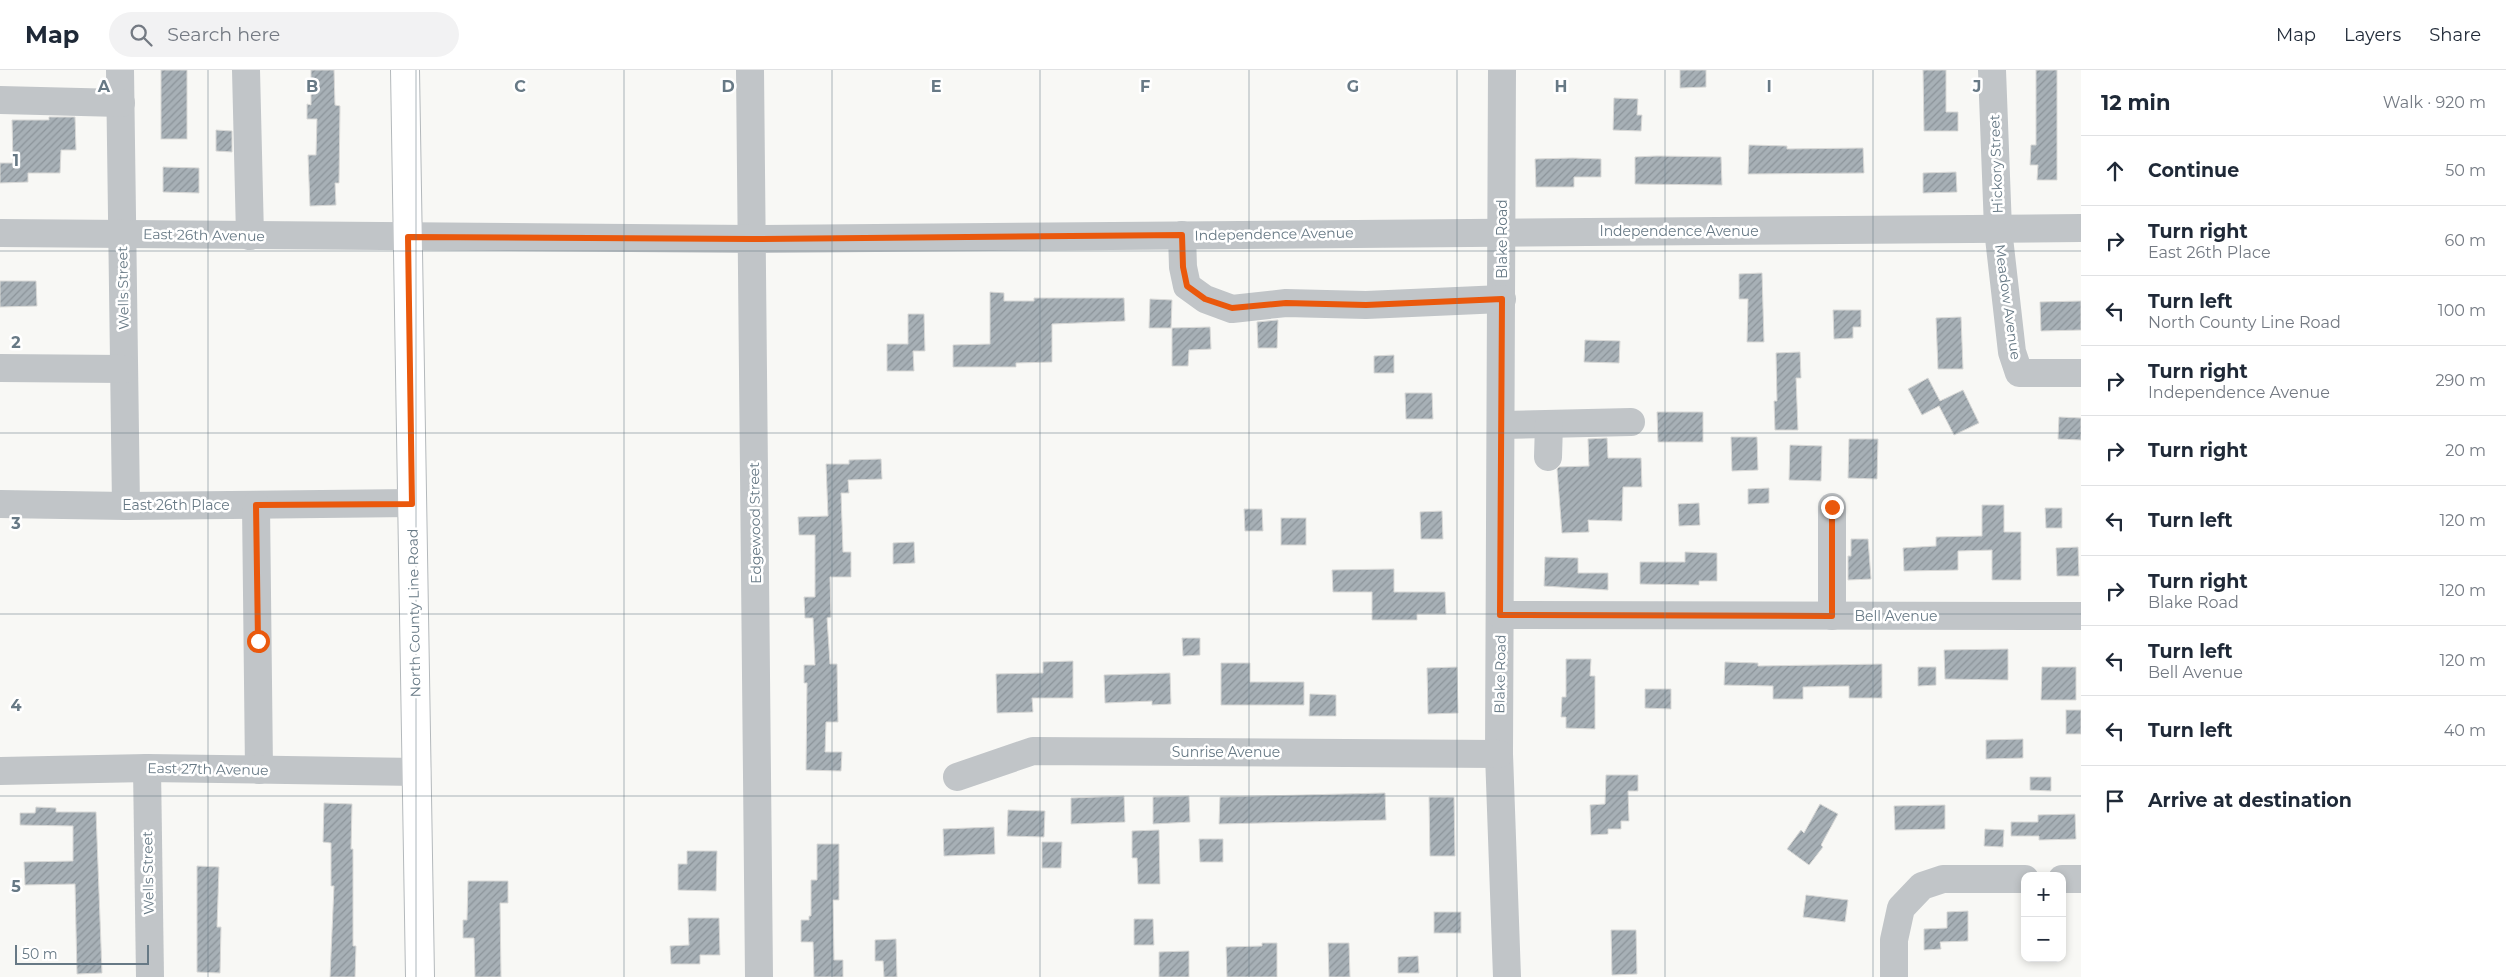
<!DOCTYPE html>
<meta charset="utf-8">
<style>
:root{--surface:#fff;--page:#f2f2f3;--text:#1f2937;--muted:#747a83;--line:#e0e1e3}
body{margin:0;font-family:Montserrat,sans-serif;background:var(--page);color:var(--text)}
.controls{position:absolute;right:15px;bottom:15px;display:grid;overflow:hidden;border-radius:10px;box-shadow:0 2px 8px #0003}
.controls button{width:45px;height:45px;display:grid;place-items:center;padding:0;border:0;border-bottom:1px solid var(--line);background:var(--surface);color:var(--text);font:25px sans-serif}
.scale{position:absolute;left:15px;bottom:12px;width:134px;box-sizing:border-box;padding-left:5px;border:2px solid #677985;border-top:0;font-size:14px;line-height:18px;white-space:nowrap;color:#677985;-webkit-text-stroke:4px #fff;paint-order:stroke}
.stop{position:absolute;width:15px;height:15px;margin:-11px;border:4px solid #ea580c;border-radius:50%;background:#fff}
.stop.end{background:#ea580c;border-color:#fff;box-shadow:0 1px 5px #0008}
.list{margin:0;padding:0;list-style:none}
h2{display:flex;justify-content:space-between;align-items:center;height:65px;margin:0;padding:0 20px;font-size:21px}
h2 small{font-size:16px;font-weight:400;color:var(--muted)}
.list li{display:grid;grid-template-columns:32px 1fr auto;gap:15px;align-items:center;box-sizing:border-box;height:70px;padding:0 20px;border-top:1px solid var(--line)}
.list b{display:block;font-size:19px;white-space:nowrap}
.list p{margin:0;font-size:16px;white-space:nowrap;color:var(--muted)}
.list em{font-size:16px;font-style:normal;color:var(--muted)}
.icon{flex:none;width:28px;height:28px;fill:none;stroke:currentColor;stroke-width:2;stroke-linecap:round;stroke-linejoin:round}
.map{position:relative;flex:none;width:2081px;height:907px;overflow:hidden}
header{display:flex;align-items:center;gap:30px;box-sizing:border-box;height:70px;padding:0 25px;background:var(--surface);border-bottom:1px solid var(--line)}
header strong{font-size:24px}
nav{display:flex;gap:28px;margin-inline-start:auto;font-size:18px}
.search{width:350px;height:45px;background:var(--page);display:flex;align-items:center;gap:12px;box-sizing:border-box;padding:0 18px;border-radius:28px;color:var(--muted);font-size:19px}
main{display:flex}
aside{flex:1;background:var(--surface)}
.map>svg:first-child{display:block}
.building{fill:url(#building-hatch);stroke:#d9d9d7}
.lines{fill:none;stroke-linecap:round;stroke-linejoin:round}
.major-casing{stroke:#b4b9bc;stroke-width:30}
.minor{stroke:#c1c5c8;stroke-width:28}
.major{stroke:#fff;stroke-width:28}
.route{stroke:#ea580c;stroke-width:6}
.grid{fill:none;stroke:#677985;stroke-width:1;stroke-opacity:0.55}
.labels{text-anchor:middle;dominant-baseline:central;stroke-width:5;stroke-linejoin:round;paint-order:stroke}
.street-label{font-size:14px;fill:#677985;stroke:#fff}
.grid-label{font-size:16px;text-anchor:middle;font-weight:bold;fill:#677985;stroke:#fff;stroke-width:5;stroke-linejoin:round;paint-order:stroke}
</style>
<header>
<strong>Map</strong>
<div class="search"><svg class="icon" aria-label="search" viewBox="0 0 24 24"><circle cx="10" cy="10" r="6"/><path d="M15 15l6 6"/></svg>Search here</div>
<nav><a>Map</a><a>Layers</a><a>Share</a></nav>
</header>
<main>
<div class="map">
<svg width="2081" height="907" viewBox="0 0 2081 907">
<defs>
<pattern id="building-hatch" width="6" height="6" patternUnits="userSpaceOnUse" patternTransform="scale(1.25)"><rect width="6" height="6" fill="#a7b0b6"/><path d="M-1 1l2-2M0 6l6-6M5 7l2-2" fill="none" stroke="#8c949a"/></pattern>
</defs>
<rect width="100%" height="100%" fill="#f8f8f5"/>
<g class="building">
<rect x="161" y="0" width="26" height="69"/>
<polygon points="311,0 334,0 335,35 340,36 339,113 335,113 336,135 310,136 308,85 316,85 317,49 307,49 307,34 311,35"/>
<polygon points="1680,0 1706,0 1706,17 1680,18"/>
<polygon points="1923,0 1946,0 1946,42 1958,42 1958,61 1924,61"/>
<polygon points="2036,0 2057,0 2057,110 2037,110 2038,95 2030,95 2031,75 2036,75"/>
<polygon points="1614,28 1638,29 1637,45 1642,45 1641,61 1613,60"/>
<polygon points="49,47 75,47 76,80 61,80 60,103 28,103 28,112 0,113 0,93 13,93 12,50 49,50"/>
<polygon points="216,60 232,61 232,82 216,81"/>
<polygon points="1749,75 1787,76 1787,79 1863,78 1864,103 1748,104"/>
<polygon points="1657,86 1721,87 1722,115 1635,114 1635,87"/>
<polygon points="1573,88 1601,89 1601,107 1574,107 1574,117 1536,117 1535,89"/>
<polygon points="163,97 199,98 199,123 163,122"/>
<polygon points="1956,102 1957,122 1923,123 1923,103"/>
<polygon points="1762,203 1764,272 1747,272 1748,229 1739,229 1739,204"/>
<polygon points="0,211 36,211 37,236 0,237"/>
<polygon points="990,222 1004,223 1004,231 1034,231 1034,228 1124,228 1125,251 1052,254 1052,292 1016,293 1016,297 953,297 953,275 990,274"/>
<polygon points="1150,229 1172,230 1171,258 1149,258"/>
<polygon points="2081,231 2081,260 2041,261 2040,232"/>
<polygon points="1833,240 1861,240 1861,257 1853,257 1853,268 1834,269"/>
<polygon points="908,244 924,244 925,281 913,281 914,301 887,301 887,274 908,274"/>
<polygon points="1961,247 1963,299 1938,299 1936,248"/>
<polygon points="1278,250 1277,278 1258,278 1257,252"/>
<polygon points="1210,257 1211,279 1189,280 1188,296 1172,296 1172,258"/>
<polygon points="1585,270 1620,271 1619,293 1584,292"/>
<polygon points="1800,282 1801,308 1796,308 1798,360 1775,360 1774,331 1777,331 1776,283"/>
<polygon points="1394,285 1394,303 1374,303 1374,286"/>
<polygon points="1928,308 1940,331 1963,320 1979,353 1954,365 1939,336 1922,345 1908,319"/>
<polygon points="1405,323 1432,323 1433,349 1406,349"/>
<polygon points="1657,342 1703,342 1703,372 1658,372"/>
<polygon points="2059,347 2081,348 2081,370 2058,369"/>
<polygon points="1731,367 1757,367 1758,400 1732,401"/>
<polygon points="1607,368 1608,388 1641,388 1642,417 1623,417 1622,451 1588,450 1589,462 1562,463 1557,399 1559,397 1589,396 1588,369"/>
<polygon points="1849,369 1878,369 1877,409 1848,408"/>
<polygon points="1790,375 1822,376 1821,411 1789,410"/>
<polygon points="881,389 882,409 848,410 849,423 841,423 843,482 851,482 851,507 830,507 831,547 827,548 830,594 837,594 838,652 826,652 825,682 842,682 841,701 806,700 807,613 804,613 804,595 815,595 813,548 805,548 804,527 815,527 815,465 799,465 798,447 828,446 826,394 849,394 849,390"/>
<polygon points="1769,418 1769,433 1748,434 1748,419"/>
<polygon points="1699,433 1700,455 1679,456 1678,434"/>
<polygon points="1982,435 2004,435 2004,462 2021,462 2021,510 1992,510 1992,480 1958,481 1958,500 1904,501 1903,478 1936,476 1936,467 1982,466"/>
<polygon points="2045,438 2062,438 2062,458 2046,458"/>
<polygon points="1244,439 1262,439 1263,461 1245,461"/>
<polygon points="1442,441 1443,469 1421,469 1420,442"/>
<rect x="1281" y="448" width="25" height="27"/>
<polygon points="1851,469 1868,469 1871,509 1848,510 1848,486 1851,486"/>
<polygon points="914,472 915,493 893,494 893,473"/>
<polygon points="2078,477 2079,506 2057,506 2056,478"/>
<polygon points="1685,482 1717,483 1717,511 1699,511 1699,515 1640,514 1640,492 1685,492"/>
<polygon points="1545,487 1578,488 1578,503 1608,503 1608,520 1544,516"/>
<polygon points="1394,499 1394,522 1445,522 1446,544 1417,544 1417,550 1372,550 1372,522 1333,522 1332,500"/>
<polygon points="1182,568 1200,568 1200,585 1183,586"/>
<polygon points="2008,579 2008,610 1945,609 1944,580"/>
<polygon points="1566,589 1591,589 1590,606 1595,606 1595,659 1566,658 1566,647 1561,647 1562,627 1566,627"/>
<polygon points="1073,591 1073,628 1032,628 1033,642 997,643 996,604 1043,603 1043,592"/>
<polygon points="1725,592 1758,593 1758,596 1882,594 1882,628 1849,628 1849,616 1803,617 1803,629 1773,629 1773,616 1724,615"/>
<polygon points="1221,593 1250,593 1250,612 1304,612 1304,635 1221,635"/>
<polygon points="1457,597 1458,643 1428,644 1427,598"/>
<polygon points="1918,597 1936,597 1936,615 1918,616"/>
<polygon points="2042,597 2076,597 2076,630 2041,630"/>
<polygon points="1170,603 1171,634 1152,635 1152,631 1105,633 1104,605"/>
<polygon points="1645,619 1671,619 1671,639 1645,638"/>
<polygon points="1310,624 1336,625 1336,646 1309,646"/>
<rect x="2066" y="640" width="15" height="24"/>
<polygon points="2023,669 2023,688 1986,689 1986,670"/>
<polygon points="1606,705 1638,705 1638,721 1628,721 1629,751 1621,751 1621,759 1608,759 1608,764 1591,765 1590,735 1605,734"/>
<polygon points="2030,707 2051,707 2051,721 2030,720"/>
<polygon points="1385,723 1386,750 1219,754 1220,727"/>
<polygon points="1124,726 1125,752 1071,754 1071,728"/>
<polygon points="1189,726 1190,752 1153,754 1153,727"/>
<polygon points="1429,727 1454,727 1455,786 1430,786"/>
<polygon points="324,733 352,734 351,779 353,779 353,876 356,876 355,907 330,907 334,816 331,816 331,773 323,772"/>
<polygon points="1820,734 1838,744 1821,775 1823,777 1809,795 1787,779 1801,760 1804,763"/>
<polygon points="1945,735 1945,759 1895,760 1894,736"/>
<polygon points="36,737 56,738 56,742 96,742 102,903 77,904 75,814 25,815 24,792 73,791 73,756 20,755 20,743 35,743"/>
<polygon points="1008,740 1045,741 1044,767 1007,766"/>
<polygon points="2075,744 2076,769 2039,770 2039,766 2011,766 2011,752 2038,752 2038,745"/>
<polygon points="994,757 995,784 944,786 943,759"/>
<polygon points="1985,759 2004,760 2003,777 1984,776"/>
<polygon points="1159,760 1160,814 1138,814 1137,788 1132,788 1132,761"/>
<polygon points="1199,769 1223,769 1223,792 1200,792"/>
<polygon points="1042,772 1062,772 1061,798 1042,798"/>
<polygon points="817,774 839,774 839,830 833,830 834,890 843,890 843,907 814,907 813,872 801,872 801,850 809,850 809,846 811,846 811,810 817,810"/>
<polygon points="687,781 717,781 716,821 678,820 678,794 687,794"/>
<polygon points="197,796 219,797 217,857 221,857 220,903 197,902"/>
<polygon points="468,811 508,811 508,833 500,833 501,907 475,907 474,868 463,868 463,850 467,850"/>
<polygon points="1806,825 1848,830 1845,852 1803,847"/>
<polygon points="1968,841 1968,871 1940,872 1941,879 1924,880 1924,859 1947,858 1947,842"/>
<rect x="1434" y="842" width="27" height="21"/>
<polygon points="688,848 719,848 720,885 700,885 700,894 671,894 670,876 689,875"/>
<polygon points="1134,849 1153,849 1154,875 1134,875"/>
<polygon points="1611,860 1636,860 1637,904 1612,905"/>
<polygon points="896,869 897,907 884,907 883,891 875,891 875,870"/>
<polygon points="1262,873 1277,873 1277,907 1227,907 1226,877 1262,876"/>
<polygon points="1328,873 1349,873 1350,907 1329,907"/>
<polygon points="1189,881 1189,907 1159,907 1159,882"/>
<polygon points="1418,886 1419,903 1398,903 1398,887"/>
</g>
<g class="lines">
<defs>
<polyline id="major" points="405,0 420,907"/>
</defs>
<use href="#major" class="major-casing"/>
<g class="minor">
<polyline points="120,0 126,436"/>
<polyline points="246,0 250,166"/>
<polyline points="750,0 759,907"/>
<polyline points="1502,0 1499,684 1507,907"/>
<polyline points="1992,0 1998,159 2012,282 2019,303 2081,303"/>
<polyline points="0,30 121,33"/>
<polyline points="0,163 752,169 2081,158"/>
<polyline points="1182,165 1183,197 1187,216 1205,229 1232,239 1286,233 1366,235 1502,229"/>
<polyline points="0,298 124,299"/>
<polyline points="1501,355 1631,352"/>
<polyline points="1548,387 1549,354"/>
<polyline points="0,434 126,436 412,433"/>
<polyline points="256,435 259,700"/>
<polyline points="1832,437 1832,546"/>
<polyline points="1501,545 2081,546"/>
<polyline points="147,698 150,907"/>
<polyline points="0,701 147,698 417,702"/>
<polyline points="957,707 1033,681 1499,684"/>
<polyline points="2062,809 2081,809"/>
<polyline points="1894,907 1894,870 1901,838 1922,816 1943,809 2025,809"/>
</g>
<use href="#major" class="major"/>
</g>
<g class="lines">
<polyline class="route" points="258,571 256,435 412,434 408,167 752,169 1182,165 1183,197 1187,216 1205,229 1232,238 1286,233 1366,235 1502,229 1500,545 1832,546 1832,437"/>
</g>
<path class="grid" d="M 208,0 L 208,907M 416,0 L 416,907M 624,0 L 624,907M 832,0 L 832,907M 1040,0 L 1040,907M 1249,0 L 1249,907M 1457,0 L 1457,907M 1665,0 L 1665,907M 1873,0 L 1873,907M 0,181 L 2081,181M 0,363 L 2081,363M 0,544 L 2081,544M 0,726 L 2081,726"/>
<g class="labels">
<g class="street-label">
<text transform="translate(1996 94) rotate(-92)">Hickory Street</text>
<text x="1679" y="161">Independence Avenue</text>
<text transform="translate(1274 164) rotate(-1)">Independence Avenue</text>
<text transform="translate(204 165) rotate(1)">East 26th Avenue</text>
<text transform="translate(1502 169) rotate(-90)">Blake Road</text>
<text transform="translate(123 218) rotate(-91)">Wells Street</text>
<text transform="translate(2008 232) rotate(82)">Meadow Avenue</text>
<text x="176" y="435">East 26th Place</text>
<text transform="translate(755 453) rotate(-91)">Edgewood Street</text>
<text transform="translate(414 543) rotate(-91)">North County Line Road</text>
<text x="1896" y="546">Bell Avenue</text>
<text transform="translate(1500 604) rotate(-89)">Blake Road</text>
<text x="1226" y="682">Sunrise Avenue</text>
<text transform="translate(208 699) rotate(1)">East 27th Avenue</text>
<text transform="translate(148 803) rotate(-91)">Wells Street</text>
</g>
</g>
<g class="grid-label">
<text x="104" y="22">A</text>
<text x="312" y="22">B</text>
<text x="520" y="22">C</text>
<text x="728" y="22">D</text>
<text x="936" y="22">E</text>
<text x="1145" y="22">F</text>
<text x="1353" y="22">G</text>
<text x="1561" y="22">H</text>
<text x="1769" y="22">I</text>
<text x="1977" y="22">J</text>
<text x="16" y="96">1</text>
<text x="16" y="278">2</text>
<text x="16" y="459">3</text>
<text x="16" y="641">4</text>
<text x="16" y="822">5</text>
</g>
</svg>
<div class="controls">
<button>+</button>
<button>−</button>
</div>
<div class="scale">50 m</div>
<div class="stop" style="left:258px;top:571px"></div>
<div class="stop end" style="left:1832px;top:437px"></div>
</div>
<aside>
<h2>12 min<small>Walk · 920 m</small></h2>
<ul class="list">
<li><svg class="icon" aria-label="ahead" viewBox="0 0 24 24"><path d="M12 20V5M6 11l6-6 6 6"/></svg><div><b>Continue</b></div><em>50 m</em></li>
<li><svg class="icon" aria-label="right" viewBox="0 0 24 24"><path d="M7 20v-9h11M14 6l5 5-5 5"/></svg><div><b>Turn right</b><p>East 26th Place</p></div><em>60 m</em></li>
<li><svg class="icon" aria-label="left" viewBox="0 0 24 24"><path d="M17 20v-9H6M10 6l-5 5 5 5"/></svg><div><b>Turn left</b><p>North County Line Road</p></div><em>100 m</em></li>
<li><svg class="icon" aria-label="right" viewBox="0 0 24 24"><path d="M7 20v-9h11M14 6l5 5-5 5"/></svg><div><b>Turn right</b><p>Independence Avenue</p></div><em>290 m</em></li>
<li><svg class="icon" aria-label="right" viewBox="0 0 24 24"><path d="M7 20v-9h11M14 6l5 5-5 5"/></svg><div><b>Turn right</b></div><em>20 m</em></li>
<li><svg class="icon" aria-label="left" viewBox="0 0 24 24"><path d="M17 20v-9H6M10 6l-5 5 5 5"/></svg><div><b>Turn left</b></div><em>120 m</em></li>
<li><svg class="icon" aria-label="right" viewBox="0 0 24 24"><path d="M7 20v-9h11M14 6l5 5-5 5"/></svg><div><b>Turn right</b><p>Blake Road</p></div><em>120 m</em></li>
<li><svg class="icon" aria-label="left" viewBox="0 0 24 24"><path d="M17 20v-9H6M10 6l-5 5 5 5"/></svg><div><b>Turn left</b><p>Bell Avenue</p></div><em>120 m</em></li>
<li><svg class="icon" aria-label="left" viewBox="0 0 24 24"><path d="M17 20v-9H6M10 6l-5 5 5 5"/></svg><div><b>Turn left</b></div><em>40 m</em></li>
<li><svg class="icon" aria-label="arrive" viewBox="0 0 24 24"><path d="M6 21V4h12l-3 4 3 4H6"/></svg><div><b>Arrive at destination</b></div></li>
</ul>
</aside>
</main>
